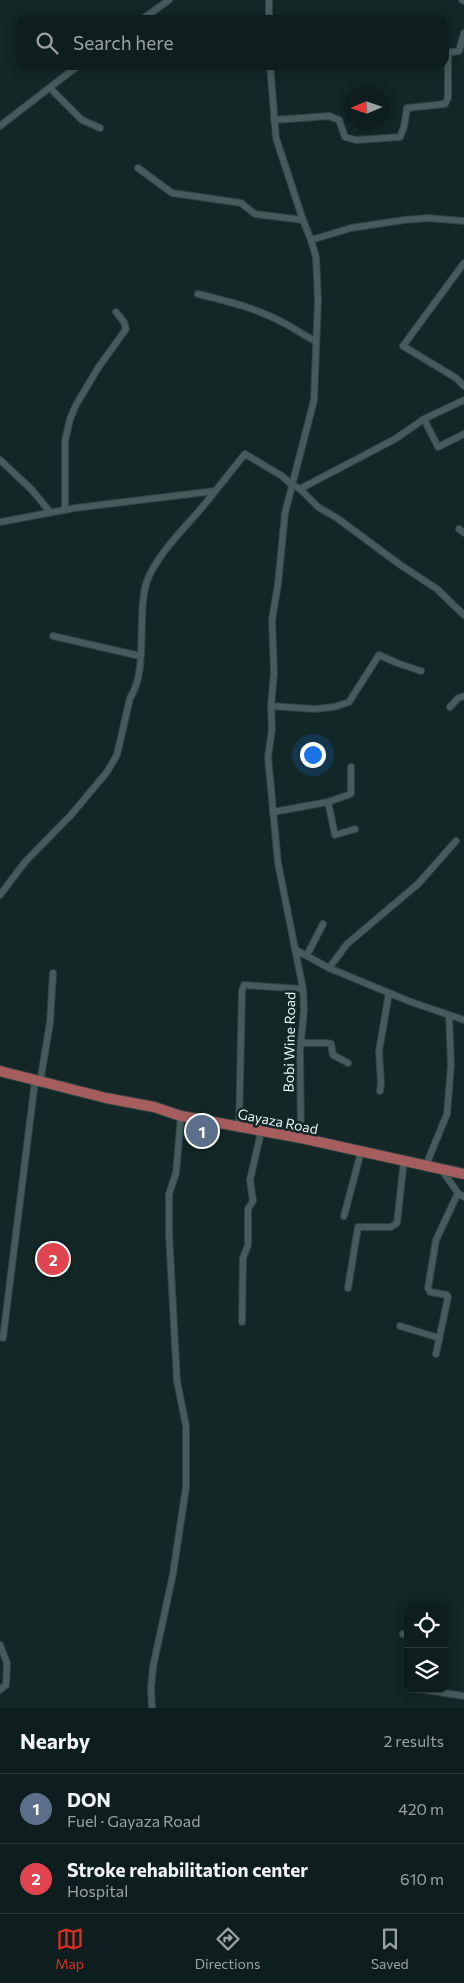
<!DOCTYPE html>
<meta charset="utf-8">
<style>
:root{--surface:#0e1d1d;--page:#172626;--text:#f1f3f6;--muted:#9ba2a4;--line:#2e3b3b;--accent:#d93025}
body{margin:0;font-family:Commissioner,sans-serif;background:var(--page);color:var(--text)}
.controls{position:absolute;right:15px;bottom:15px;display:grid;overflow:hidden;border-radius:10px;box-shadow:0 2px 12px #0003}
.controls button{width:45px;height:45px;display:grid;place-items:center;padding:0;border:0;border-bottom:1px solid var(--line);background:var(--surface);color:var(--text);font:25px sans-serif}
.compass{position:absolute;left:344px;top:85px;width:45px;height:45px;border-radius:50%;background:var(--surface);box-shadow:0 2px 12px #0003;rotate:268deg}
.you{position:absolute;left:312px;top:754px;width:18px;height:18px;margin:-12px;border:4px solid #fff;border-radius:50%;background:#1a73e8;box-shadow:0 0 0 8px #1a73e833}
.badge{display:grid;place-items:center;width:32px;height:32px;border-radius:50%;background:var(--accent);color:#fff;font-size:16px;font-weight:700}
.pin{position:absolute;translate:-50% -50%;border:2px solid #fff;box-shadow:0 1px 5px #0006}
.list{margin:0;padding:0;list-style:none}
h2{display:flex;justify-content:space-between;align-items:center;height:65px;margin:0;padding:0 20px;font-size:21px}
h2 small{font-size:16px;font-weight:400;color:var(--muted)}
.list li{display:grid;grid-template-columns:32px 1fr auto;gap:15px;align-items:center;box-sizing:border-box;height:70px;padding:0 20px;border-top:1px solid var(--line)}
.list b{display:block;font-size:19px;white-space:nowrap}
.list p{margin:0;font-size:16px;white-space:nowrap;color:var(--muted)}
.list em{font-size:16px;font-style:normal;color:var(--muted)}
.icon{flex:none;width:28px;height:28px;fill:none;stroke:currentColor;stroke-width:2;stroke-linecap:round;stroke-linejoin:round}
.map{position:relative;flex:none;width:464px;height:1708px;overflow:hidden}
.search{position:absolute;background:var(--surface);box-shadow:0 2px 12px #0003;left:15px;right:15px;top:15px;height:55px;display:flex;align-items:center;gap:12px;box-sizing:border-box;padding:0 18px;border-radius:15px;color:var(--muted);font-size:19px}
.sheet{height:205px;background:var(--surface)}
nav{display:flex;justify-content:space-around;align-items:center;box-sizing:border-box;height:70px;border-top:1px solid var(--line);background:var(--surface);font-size:14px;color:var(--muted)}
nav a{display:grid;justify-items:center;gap:2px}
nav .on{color:var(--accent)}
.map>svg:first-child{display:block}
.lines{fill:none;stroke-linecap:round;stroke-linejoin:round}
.minor-casing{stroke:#334242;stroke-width:8}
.primary-casing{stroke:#334242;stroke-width:12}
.minor{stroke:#465b5b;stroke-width:6}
.primary{stroke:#a55d5d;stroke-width:10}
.labels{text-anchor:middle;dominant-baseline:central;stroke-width:5;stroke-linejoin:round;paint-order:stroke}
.street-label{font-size:14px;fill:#e6f2f2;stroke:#132727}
</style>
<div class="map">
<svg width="464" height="1708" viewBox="0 0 464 1708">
<rect width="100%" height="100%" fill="#132727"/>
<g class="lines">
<defs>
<g id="minor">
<polyline points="462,0 464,1"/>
<polyline points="141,20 169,0"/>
<polyline points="269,20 269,0"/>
<polyline points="445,53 459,51 464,33"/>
<polyline points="270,65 276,138 303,220 311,240 316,257 318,300 314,400 285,513 278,584 272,620 274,673 271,706 272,729 268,757 278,863 303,989 304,1010 300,1050 301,1138"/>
<polyline points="50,88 82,120 100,128"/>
<polyline points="274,120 329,116 339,120 345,137 356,140 400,137 404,127 407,108 445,104 448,98 448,53"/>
<polyline points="0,126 79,65"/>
<polyline points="138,168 172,193 241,203 255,214 303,220"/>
<polyline points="311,240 351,228 404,220 428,218 464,221"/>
<polyline points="464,263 403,346 456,378 464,386"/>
<path d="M 198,294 C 227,301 256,308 282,322 C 294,328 304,336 316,341"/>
<polyline points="424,419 438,447 464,434"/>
<polyline points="0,460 32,490 50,512"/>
<polyline points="300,489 395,439 424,419 464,400"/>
<polyline points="65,510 65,441 70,419 76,405 98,368 126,329 124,322 116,312"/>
<polyline points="0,522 75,508 215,491"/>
<polyline points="459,529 464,533"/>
<polyline points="53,636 140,656"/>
<polyline points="271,706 315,709 334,707 349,702 379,655 397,663 421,671"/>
<polyline points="450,707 458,698 464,696"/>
<polyline points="328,802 351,794 351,767"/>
<polyline points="273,812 328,802 335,835 355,829"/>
<path d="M 0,895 L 25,862 L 71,815 L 107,772 L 117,755 L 130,698 C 149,670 136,614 147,581 C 157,554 186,527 204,505 C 218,488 231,471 245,454 L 282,476 L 291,484 L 300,489 L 318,507 L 337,518 L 399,564 L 437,589 L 464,615"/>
<polyline points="296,950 329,968 411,1002 464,1020"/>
<polyline points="307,955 323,924"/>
<polyline points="329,968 347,944 418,884 456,841"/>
<polyline points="301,1043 327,1043 331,1044 333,1055 348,1063"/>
<polyline points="40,1082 50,1023 53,973"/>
<polyline points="380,1091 381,1084 379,1051 389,993"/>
<polyline points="239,1128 242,991 244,985 303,989"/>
<polyline points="426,1165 447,1114 451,1065 449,1015"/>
<polyline points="441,1169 458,1193 464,1197"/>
<polyline points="344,1216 361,1152"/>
<polyline points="348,1288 358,1227 391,1227 397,1223 404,1160"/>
<polyline points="242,1322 243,1258 248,1245 248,1209 253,1201 250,1180 261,1132"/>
<polyline points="400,1326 439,1338"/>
<polyline points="3,1338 35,1081"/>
<polyline points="436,1354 448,1297 447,1295 430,1292 428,1288 436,1240 458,1193"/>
<polyline points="403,1634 408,1636"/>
<polyline points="0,1645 7,1663 6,1685 0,1690"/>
<polyline points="419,1689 464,1696"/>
<polyline points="152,1708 151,1688 153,1667 173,1574 186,1487 186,1426 177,1381 169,1234 169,1194 176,1173 181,1116"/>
</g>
<polyline id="primary" points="0,1071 106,1098 154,1107 181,1116 301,1138 464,1174"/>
</defs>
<use href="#minor" class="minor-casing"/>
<use href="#primary" class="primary-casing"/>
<use href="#minor" class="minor"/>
<use href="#primary" class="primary"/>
</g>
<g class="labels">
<g class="street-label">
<text transform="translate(289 1042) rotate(-89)">Bobi Wine Road</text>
<text transform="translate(278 1121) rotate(11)">Gayaza Road</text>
</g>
</g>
</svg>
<div class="controls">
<button><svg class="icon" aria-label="locate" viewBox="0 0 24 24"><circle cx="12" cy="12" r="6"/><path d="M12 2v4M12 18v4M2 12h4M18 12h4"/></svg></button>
<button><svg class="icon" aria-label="layers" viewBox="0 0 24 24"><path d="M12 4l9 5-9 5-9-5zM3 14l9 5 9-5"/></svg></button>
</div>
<svg class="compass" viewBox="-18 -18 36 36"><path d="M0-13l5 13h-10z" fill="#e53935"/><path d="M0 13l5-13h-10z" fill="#9ba2a4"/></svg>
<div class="you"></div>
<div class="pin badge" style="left:202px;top:1131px;background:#5c6f8a">1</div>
<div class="pin badge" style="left:53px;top:1259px;background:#e0444e">2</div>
<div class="search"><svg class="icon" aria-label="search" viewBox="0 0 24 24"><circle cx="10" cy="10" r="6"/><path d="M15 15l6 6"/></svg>Search here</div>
</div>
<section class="sheet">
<h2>Nearby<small>2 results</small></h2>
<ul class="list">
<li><span class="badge" style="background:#5c6f8a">1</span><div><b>DON</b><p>Fuel · Gayaza Road</p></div><em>420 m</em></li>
<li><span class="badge" style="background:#e0444e">2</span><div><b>Stroke rehabilitation center</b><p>Hospital</p></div><em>610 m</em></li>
</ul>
</section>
<nav>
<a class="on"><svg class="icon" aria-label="map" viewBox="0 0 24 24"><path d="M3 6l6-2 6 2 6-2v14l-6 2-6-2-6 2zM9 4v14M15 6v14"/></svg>Map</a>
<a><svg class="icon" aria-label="directions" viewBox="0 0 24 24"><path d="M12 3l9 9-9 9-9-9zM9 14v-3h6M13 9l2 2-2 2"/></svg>Directions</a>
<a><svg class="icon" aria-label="saved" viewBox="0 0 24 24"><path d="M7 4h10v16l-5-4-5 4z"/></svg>Saved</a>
</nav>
